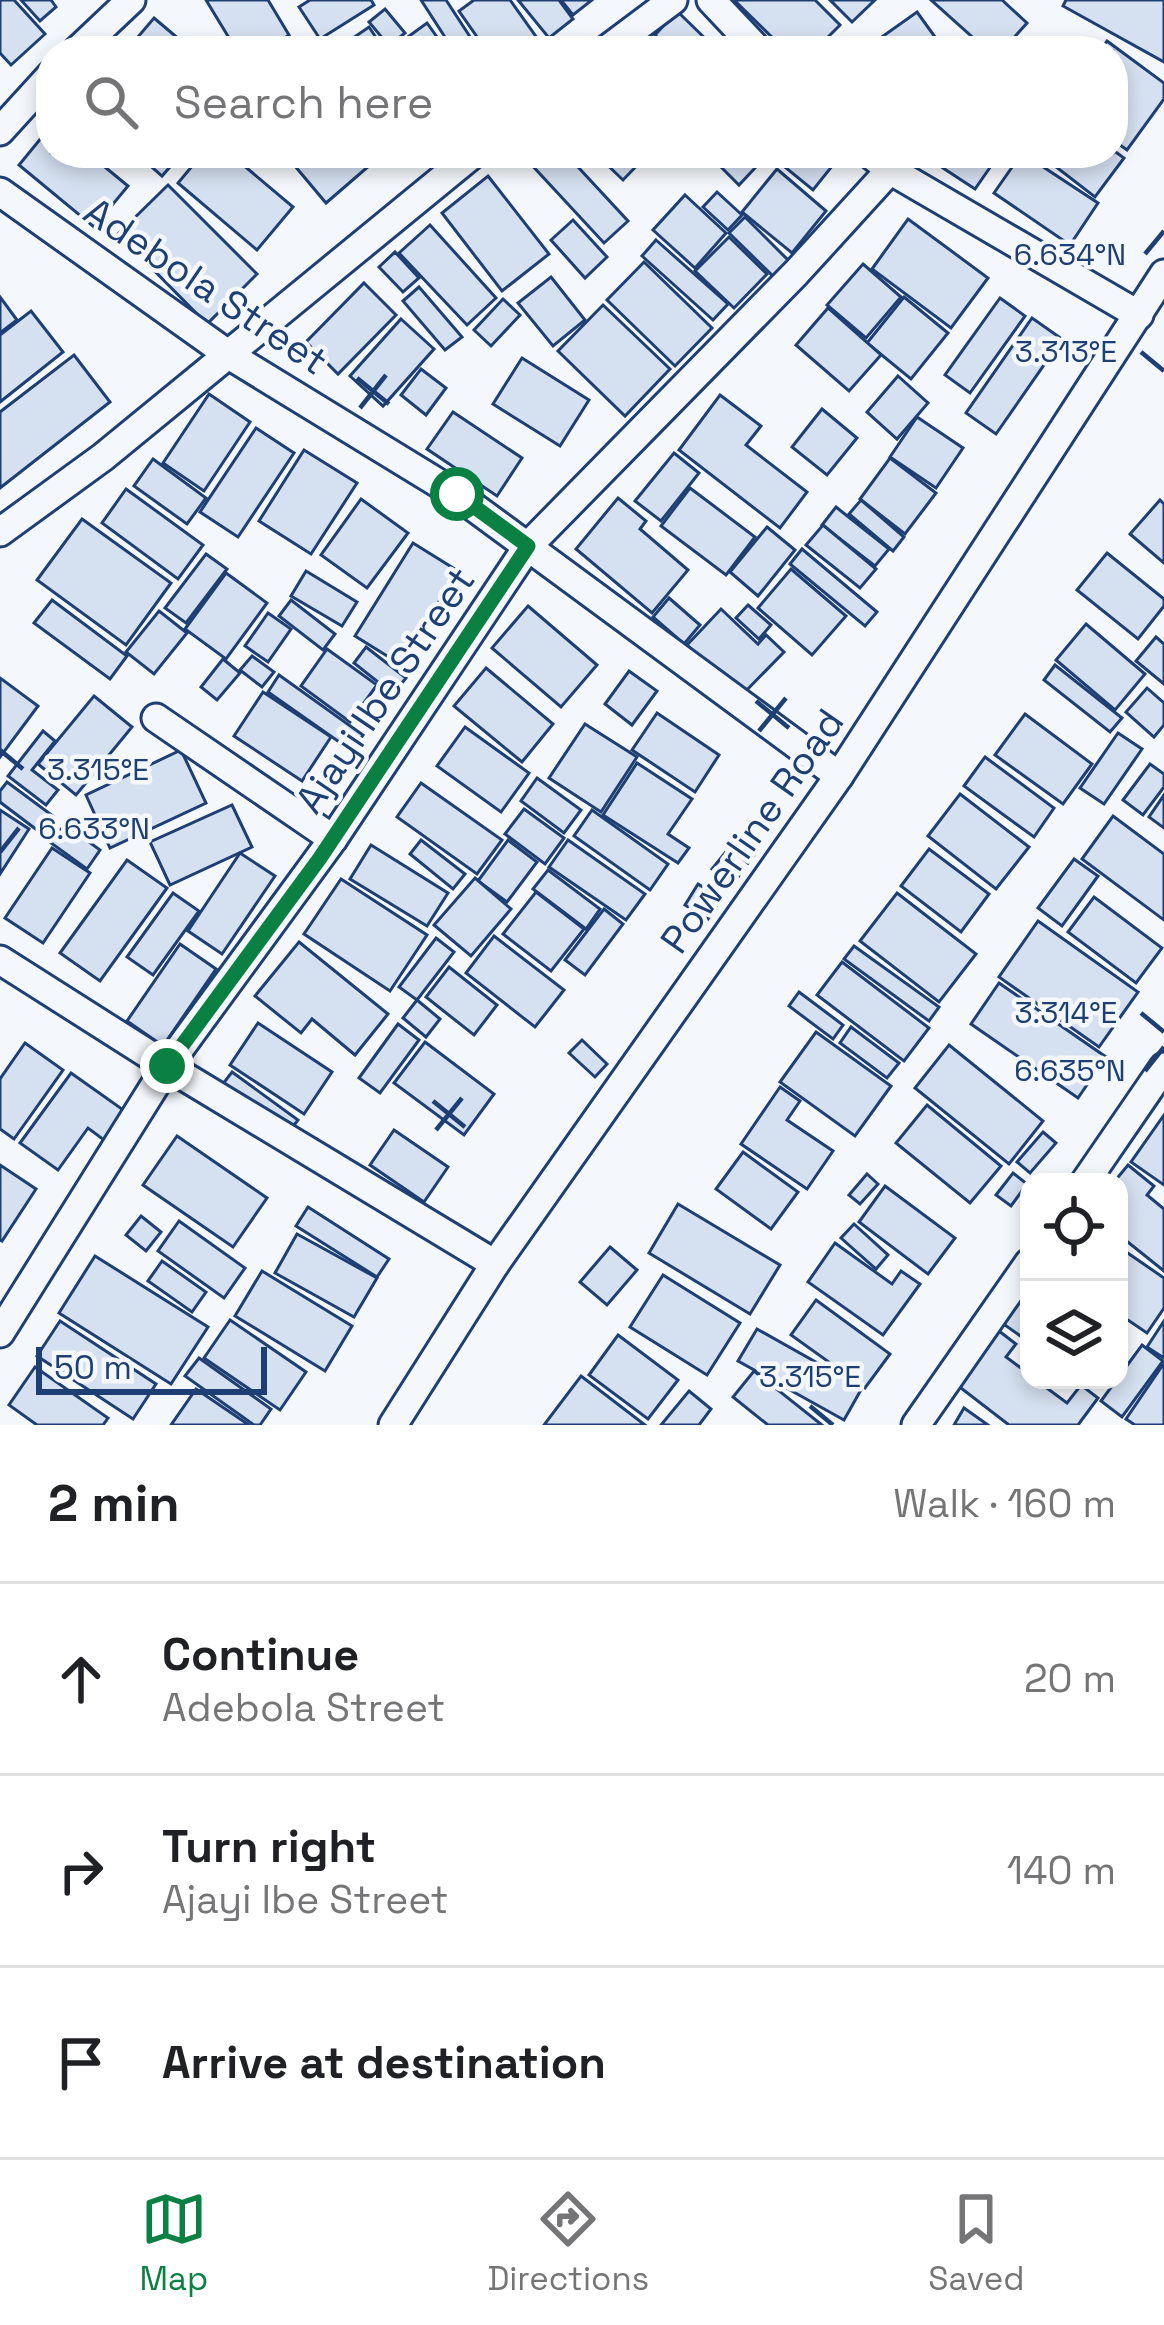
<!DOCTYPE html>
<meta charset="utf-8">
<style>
:root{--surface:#fff;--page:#f6f6f6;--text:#202124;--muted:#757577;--line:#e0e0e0;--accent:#0b8043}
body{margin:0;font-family:"Space Grotesk",sans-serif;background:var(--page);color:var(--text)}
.controls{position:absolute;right:36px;bottom:36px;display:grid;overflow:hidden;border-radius:24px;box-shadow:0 6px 18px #0003}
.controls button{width:108px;height:108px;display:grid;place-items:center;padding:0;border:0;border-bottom:3px solid var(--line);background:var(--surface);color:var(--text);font:60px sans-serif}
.scale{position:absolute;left:36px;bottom:30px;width:231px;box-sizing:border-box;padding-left:12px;border:6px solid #1d3f73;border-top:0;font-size:33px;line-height:42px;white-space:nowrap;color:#1d3f73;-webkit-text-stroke:9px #f4f7fb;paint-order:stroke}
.stop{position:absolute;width:36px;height:36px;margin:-27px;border:9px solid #0b8043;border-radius:50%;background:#fff}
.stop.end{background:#0b8043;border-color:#fff;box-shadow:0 3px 12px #0008}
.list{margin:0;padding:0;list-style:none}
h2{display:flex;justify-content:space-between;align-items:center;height:156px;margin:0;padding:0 48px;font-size:51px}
h2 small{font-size:39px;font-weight:400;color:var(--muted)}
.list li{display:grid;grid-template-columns:78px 1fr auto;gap:36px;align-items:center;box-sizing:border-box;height:192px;padding:0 48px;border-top:3px solid var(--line)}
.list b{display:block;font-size:45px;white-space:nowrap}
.list p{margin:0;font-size:39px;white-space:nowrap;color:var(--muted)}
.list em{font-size:39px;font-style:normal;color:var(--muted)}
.icon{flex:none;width:66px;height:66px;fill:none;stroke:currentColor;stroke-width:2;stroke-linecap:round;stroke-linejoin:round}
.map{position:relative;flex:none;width:1164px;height:1425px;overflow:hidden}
.search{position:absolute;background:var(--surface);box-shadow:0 6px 18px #0003;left:36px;right:36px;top:36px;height:132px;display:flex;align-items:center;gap:30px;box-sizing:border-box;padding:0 42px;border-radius:48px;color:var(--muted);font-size:45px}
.sheet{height:732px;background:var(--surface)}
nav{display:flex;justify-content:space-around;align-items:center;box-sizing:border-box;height:168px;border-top:3px solid var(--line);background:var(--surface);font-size:33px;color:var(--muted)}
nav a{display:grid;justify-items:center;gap:6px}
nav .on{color:var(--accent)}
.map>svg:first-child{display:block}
.building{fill:#d5e0f0;stroke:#1d3f73;stroke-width:3}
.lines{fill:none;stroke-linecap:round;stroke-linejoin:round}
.minor-casing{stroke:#1d3f73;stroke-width:33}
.minor{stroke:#f4f7fb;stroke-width:27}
.route{stroke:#0b8043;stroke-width:15}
.ticks{fill:none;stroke:#1d3f73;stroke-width:4.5}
.labels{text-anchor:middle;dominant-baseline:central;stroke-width:9;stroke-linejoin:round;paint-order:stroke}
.street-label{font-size:39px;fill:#1d3f73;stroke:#f4f7fb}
.ticks-label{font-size:30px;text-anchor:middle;fill:#1d3f73;stroke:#f4f7fb;stroke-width:9;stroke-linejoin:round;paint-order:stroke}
</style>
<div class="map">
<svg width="1164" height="1425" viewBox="0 0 1164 1425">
<rect width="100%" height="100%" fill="#f4f7fb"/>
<g class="building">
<polygon points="0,0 14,0 45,34 11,65 0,53"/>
<polygon points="21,0 51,0 56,7 40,21"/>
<polygon points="206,0 268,0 289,35 263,51 237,51"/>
<polygon points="310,0 371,0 374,5 320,39 299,7"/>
<polygon points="421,0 446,0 478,49 454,51"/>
<polygon points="474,0 510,0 537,38 519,51 487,51 459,11"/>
<polygon points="518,0 559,0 573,19 549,38"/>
<polygon points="561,0 592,0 573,15"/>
<polygon points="734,0 815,0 840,25 814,51 786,51"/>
<polygon points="830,0 875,0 852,22"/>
<polygon points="931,0 1002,0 1027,23 1002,51 988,51"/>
<polygon points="1066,0 1164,0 1164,62 1063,6"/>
<polygon points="385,9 405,33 389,46 369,22"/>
<polygon points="677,11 718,51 671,51 655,35"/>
<polygon points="917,12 943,48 862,51"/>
<polygon points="154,18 193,51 126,51"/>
<polygon points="427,23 447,51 391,51 390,50"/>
<polygon points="369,27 385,51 334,51"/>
<polygon points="1107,41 1164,83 1164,99 1127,150 1113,140 1113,51 1100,51"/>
<polygon points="51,126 51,153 88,153 128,186 94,227 19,165"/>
<polygon points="1113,150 1124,158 1095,197 1038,153 1113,153"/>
<polygon points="136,153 182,153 162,176"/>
<polygon points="203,153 229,153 293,207 257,250 178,183"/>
<polygon points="284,153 384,153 326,203"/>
<polygon points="539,153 565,153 628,221 604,243 529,162"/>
<polygon points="595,153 649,153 623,180"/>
<polygon points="735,153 769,153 739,185 721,167"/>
<polygon points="779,153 819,153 833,165 813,190 775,159"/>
<polygon points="953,153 1000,153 975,189 943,168"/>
<polygon points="1022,153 1098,203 1070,245 994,193"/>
<polygon points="777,169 826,211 792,253 742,212"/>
<polygon points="488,176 549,254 502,291 442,213"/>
<polygon points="168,185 257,274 207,324 118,234"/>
<polygon points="717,192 742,215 728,230 703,207"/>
<polygon points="685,195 726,233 695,268 653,230"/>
<polygon points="745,217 790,262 775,278 729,233"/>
<polygon points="908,219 988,278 951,328 872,269"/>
<polygon points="573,220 607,257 585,278 551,240"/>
<polygon points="430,225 496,298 467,325 399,253"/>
<polygon points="729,237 767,274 734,308 695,271"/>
<polygon points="656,240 728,304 713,320 642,256"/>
<polygon points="395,252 419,278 403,292 379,267"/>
<polygon points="644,262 712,328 675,366 607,300"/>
<polygon points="863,264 901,297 866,338 827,305"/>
<polygon points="551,277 585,320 553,346 518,303"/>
<polygon points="364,283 396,315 338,374 306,342"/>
<polygon points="419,287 462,337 445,350 403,301"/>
<polygon points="0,297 17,320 0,333"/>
<polygon points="904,297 948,333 911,379 867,343"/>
<polygon points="1000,298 1025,316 970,393 945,375"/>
<polygon points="503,299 520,315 491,346 474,330"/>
<polygon points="603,305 670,369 625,416 558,351"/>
<polygon points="828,308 881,355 849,391 796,345"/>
<polygon points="31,311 63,352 0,402 0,335"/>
<polygon points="1032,318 1062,339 996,434 966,413"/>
<polygon points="401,319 434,349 383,406 350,376"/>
<polygon points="74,355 110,402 0,488 0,412"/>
<polygon points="522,358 589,400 560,446 493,404"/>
<polygon points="421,369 446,388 426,415 401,395"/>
<polygon points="898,376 928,403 897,439 867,412"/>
<polygon points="209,394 250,422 204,491 163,463"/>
<polygon points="720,395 761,426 746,445 807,492 780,528 679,450"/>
<polygon points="822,409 857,438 827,475 792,447"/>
<polygon points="453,412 522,458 497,496 427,449"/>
<polygon points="917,417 963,448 936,488 890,457"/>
<polygon points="256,428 294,453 238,537 200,512"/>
<polygon points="304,450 357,483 311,554 259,521"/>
<polygon points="674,453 699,473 661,521 635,501"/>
<polygon points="890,458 936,493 905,534 860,499"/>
<polygon points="153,459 206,498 187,524 134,486"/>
<polygon points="690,488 755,537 726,575 661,526"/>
<polygon points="126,489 203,545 178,579 102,523"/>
<polygon points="618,498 646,521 640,529 688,570 652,613 576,549"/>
<polygon points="361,499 408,533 367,588 321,555"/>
<polygon points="861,500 904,537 893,551 849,514"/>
<polygon points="1160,500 1164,504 1164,563 1130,534"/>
<polygon points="836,507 889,549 875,566 822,525"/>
<polygon points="82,519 171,583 126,645 37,580"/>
<polygon points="823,525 876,569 860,588 806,545"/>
<polygon points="767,527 795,550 758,596 730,572"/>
<polygon points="413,543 458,571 400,664 355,636"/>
<polygon points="802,549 877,612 865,626 790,564"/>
<polygon points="1107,553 1164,599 1164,606 1138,639 1077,590"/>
<polygon points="206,554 227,569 186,623 165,608"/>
<polygon points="791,569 846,616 812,655 758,608"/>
<polygon points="306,571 357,602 342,626 291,596"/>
<polygon points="226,573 267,603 226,659 185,629"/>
<polygon points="669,598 700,625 684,644 653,617"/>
<polygon points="52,600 127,656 110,679 34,623"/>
<polygon points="291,600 335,634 323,650 279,616"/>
<polygon points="748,605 771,625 759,639 736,618"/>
<polygon points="528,606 597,665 561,707 492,648"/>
<polygon points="721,609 758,644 766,635 784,652 741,696 687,645"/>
<polygon points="159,611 187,633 154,674 126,652"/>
<polygon points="268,613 291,629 268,662 245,646"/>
<polygon points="1086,624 1145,674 1115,710 1056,660"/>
<polygon points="1156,637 1164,644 1164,684 1136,661"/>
<polygon points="366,647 406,678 393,694 354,663"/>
<polygon points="327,649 377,685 350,722 301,686"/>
<polygon points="252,656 274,672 262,687 240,670"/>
<polygon points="223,659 240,673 217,700 201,687"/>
<polygon points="1055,665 1122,718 1110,732 1044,680"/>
<polygon points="486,668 553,724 522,762 454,706"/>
<polygon points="629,671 657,691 632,725 605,704"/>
<polygon points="279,675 363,735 352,751 268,692"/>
<polygon points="0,678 38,706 0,757"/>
<polygon points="1147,688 1164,703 1164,725 1154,737 1126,712"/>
<polygon points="263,692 331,737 302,781 234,736"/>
<polygon points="94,696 132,727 76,795 38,764"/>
<polygon points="657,713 719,755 695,792 632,750"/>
<polygon points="1025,714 1092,764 1063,804 995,755"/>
<polygon points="585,724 637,757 601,812 549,778"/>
<polygon points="465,727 529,773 501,812 437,766"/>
<polygon points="43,731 55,741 32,770 58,790 46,805 8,776"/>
<polygon points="1118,733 1142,749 1104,804 1080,788"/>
<polygon points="181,750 206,803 110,848 86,795"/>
<polygon points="985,757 1054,808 1034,837 964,786"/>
<polygon points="637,763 692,799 668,834 689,848 678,863 603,815"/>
<polygon points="1150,764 1164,774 1164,787 1143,815 1123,800"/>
<polygon points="537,778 581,810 564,833 521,801"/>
<polygon points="7,782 53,816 41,833 0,802 0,791"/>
<polygon points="421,783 502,840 477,874 397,817"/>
<polygon points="960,794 1029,847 996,889 928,836"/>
<polygon points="1164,795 1164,828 1149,817"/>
<polygon points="232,805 252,847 170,885 150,842"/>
<polygon points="524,809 564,838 545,864 505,834"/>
<polygon points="0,810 29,829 0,874"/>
<polygon points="592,810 668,864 650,890 574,836"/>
<polygon points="1113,816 1164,854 1164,920 1082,859"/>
<polygon points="65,824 100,850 87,869 51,843"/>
<polygon points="739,839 756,853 748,863 731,849"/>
<polygon points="421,840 465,874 453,889 410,854"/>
<polygon points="508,840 537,862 507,902 478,881"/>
<polygon points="568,840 645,894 626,920 549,867"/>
<polygon points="371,845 448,893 427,926 350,879"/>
<polygon points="52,848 90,873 43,943 5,918"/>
<polygon points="929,849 989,894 961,932 901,886"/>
<polygon points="240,853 275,876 222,954 188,931"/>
<polygon points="725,853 744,869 732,885 712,869"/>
<polygon points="1074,859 1098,876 1062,926 1038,908"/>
<polygon points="127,860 167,888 100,981 60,953"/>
<polygon points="548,870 600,909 586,929 533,889"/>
<polygon points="475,878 511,909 471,956 434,925"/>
<polygon points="341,879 427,935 390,991 304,934"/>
<polygon points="698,884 721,899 708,919 685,905"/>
<polygon points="536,892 584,929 551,971 503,934"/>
<polygon points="173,893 199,911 153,975 127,957"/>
<polygon points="897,893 976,954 939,1002 860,941"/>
<polygon points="1094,897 1162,948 1136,983 1068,932"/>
<polygon points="604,909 623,924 585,975 565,960"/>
<polygon points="1038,921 1138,992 1099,1047 999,977"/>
<polygon points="494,936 564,990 535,1027 466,973"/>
<polygon points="436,938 454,952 417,1000 399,987"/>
<polygon points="299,942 388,1014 355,1055 312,1019 301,1033 255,996"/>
<polygon points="180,944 216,969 163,1046 127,1021"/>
<polygon points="854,946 939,1007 929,1021 844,959"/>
<polygon points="842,962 929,1028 904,1061 817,995"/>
<polygon points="449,967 497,1005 474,1035 426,997"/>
<polygon points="999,983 1106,1057 1078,1098 971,1024"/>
<polygon points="799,992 843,1025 833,1039 789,1006"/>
<polygon points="417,1000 440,1019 426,1037 403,1018"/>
<polygon points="258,1023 332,1072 304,1114 230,1065"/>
<polygon points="398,1024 419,1040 380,1093 359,1078"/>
<polygon points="851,1027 899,1063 887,1078 840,1043"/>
<polygon points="816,1032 891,1086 855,1136 780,1082"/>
<polygon points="582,1040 607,1064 595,1077 569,1053"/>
<polygon points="425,1042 494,1094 464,1135 394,1083"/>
<polygon points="25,1043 63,1070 14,1139 0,1129 0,1079"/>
<polygon points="949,1045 1043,1121 1009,1164 915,1088"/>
<polygon points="232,1072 298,1120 285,1137 219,1089"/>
<polygon points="71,1073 129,1114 108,1143 88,1128 58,1170 20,1143"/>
<polygon points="780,1087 800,1101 787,1120 833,1151 807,1189 741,1144"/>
<polygon points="927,1105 1001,1166 970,1203 896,1143"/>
<polygon points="1164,1115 1164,1185 1131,1162"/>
<polygon points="394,1130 448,1167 424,1202 370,1165"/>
<polygon points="1043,1132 1056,1143 1030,1173 1017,1162"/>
<polygon points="177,1136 267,1198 233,1247 143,1185"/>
<polygon points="743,1152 798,1192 771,1229 716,1189"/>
<polygon points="0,1165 36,1189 2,1241 0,1240"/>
<polygon points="1128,1165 1154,1186 1147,1195 1164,1209 1164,1271 1119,1235 1119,1182 1114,1182"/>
<polygon points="1013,1173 1027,1184 1011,1206 996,1195"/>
<polygon points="867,1174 878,1184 860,1204 849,1195"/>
<polygon points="885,1186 955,1238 928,1274 859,1222"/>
<polygon points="678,1204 780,1265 750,1314 649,1253"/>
<polygon points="308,1207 389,1259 377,1277 296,1226"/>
<polygon points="141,1216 161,1232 146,1251 126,1235"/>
<polygon points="179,1221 245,1268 224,1298 158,1251"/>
<polygon points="854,1224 888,1255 876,1269 841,1238"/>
<polygon points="297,1234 377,1278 354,1317 275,1273"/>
<polygon points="835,1243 892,1284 901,1271 920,1284 883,1335 808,1282"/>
<polygon points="610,1247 637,1270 607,1305 580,1282"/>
<polygon points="1119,1247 1164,1278 1164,1308 1147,1333 1119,1314"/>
<polygon points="95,1256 208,1327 171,1384 59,1313"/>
<polygon points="162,1261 206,1292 192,1312 148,1281"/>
<polygon points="262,1271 352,1326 325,1371 235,1316"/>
<polygon points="663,1275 740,1323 707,1375 630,1327"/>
<polygon points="1029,1286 1029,1342 1002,1323"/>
<polygon points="816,1300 890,1354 865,1388 791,1335"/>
<polygon points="230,1320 306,1372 280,1410 204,1358"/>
<polygon points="60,1321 156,1384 133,1419 37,1356"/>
<polygon points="1164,1321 1164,1358 1147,1347"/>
<polygon points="757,1329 862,1388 844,1420 738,1361"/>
<polygon points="999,1331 1016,1344 1006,1357 1029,1374 1029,1380 1036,1380 1067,1403 1081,1385 1098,1398 1078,1425 1009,1425 957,1385"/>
<polygon points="618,1335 678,1380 648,1419 589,1375"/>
<polygon points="1142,1345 1163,1361 1122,1417 1101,1401"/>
<polygon points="199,1358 271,1409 260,1425 254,1425 185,1376"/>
<polygon points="1164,1363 1164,1425 1135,1425 1126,1419"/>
<polygon points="35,1367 108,1418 103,1425 37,1425 9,1405"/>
<polygon points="754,1371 822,1425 768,1425 733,1397"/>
<polygon points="581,1376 645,1425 544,1425"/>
<polygon points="196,1389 249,1425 171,1425"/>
<polygon points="689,1391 711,1409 699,1425 661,1425"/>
<polygon points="964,1408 988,1425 954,1425"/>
</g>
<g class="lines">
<defs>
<g id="minor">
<polyline points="711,0 759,51"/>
<polyline points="77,51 131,0"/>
<polyline points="605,51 673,0"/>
<polyline points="0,131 51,75"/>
<polyline points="869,153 890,170 1139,315"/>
<polyline points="0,192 229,355 456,494 839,776"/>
<polyline points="0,532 103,457 474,153"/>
<polyline points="156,718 333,839"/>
<polyline points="0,960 167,1066 495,1264"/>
<polyline points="1085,1182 1164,1067"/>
<polyline points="0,1333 167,1066 333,839 528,546 796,273 890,170"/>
<polyline points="393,1425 495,1264 839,776 1164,274"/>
<polyline points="916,1425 1029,1263"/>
</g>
</defs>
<use href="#minor" class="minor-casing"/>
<use href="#minor" class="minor"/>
</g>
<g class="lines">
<polyline class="route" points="167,1066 320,858 528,546 457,494"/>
</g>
<path class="ticks" d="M 1145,254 L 1164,231M 1141,352 L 1164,371M 357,378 L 389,404M 360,408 L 386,375M 756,701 L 789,728M 759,731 L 786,698M 0,750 L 23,769M 0,852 L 19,828M 1141,1013 L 1164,1032M 1145,1071 L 1164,1047M 433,1101 L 465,1127M 436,1130 L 462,1098M 810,1406 L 833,1425"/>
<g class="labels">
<g class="street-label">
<text transform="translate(206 286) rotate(34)">Adebola Street</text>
<text transform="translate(385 690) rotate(-56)">Ajayi Ibe Street</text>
<text transform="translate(752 831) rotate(-55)">Powerline Road</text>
</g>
</g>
<g class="ticks-label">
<text x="1070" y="265">6.634°N</text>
<text x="1066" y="362">3.313°E</text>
<text x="98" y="780">3.315°E</text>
<text x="94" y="839">6.633°N</text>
<text x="1066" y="1023">3.314°E</text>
<text x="1070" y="1081">6.635°N</text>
<text x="810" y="1387">3.315°E</text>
</g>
</svg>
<div class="controls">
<button><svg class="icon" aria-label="locate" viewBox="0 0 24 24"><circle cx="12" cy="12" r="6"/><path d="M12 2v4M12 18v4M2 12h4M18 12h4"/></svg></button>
<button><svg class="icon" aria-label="layers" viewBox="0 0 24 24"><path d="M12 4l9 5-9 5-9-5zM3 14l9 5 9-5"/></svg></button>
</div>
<div class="scale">50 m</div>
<div class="stop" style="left:457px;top:494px"></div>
<div class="stop end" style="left:167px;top:1066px"></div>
<div class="search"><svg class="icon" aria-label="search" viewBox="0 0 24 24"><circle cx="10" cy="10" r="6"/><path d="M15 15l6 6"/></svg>Search here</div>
</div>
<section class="sheet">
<h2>2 min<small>Walk · 160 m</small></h2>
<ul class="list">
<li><svg class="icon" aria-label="ahead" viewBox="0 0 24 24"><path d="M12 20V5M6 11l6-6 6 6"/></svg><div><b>Continue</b><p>Adebola Street</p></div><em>20 m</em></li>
<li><svg class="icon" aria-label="right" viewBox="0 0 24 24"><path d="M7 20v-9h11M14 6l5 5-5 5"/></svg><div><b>Turn right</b><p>Ajayi Ibe Street</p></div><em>140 m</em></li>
<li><svg class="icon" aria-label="arrive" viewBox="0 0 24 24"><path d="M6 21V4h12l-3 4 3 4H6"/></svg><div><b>Arrive at destination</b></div></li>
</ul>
</section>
<nav>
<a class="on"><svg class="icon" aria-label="map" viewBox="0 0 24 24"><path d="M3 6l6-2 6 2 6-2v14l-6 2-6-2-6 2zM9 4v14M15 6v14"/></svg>Map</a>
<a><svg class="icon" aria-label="directions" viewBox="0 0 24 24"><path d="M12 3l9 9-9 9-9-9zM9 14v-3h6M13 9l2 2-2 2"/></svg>Directions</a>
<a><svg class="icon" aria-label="saved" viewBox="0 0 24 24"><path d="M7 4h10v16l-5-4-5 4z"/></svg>Saved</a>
</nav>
